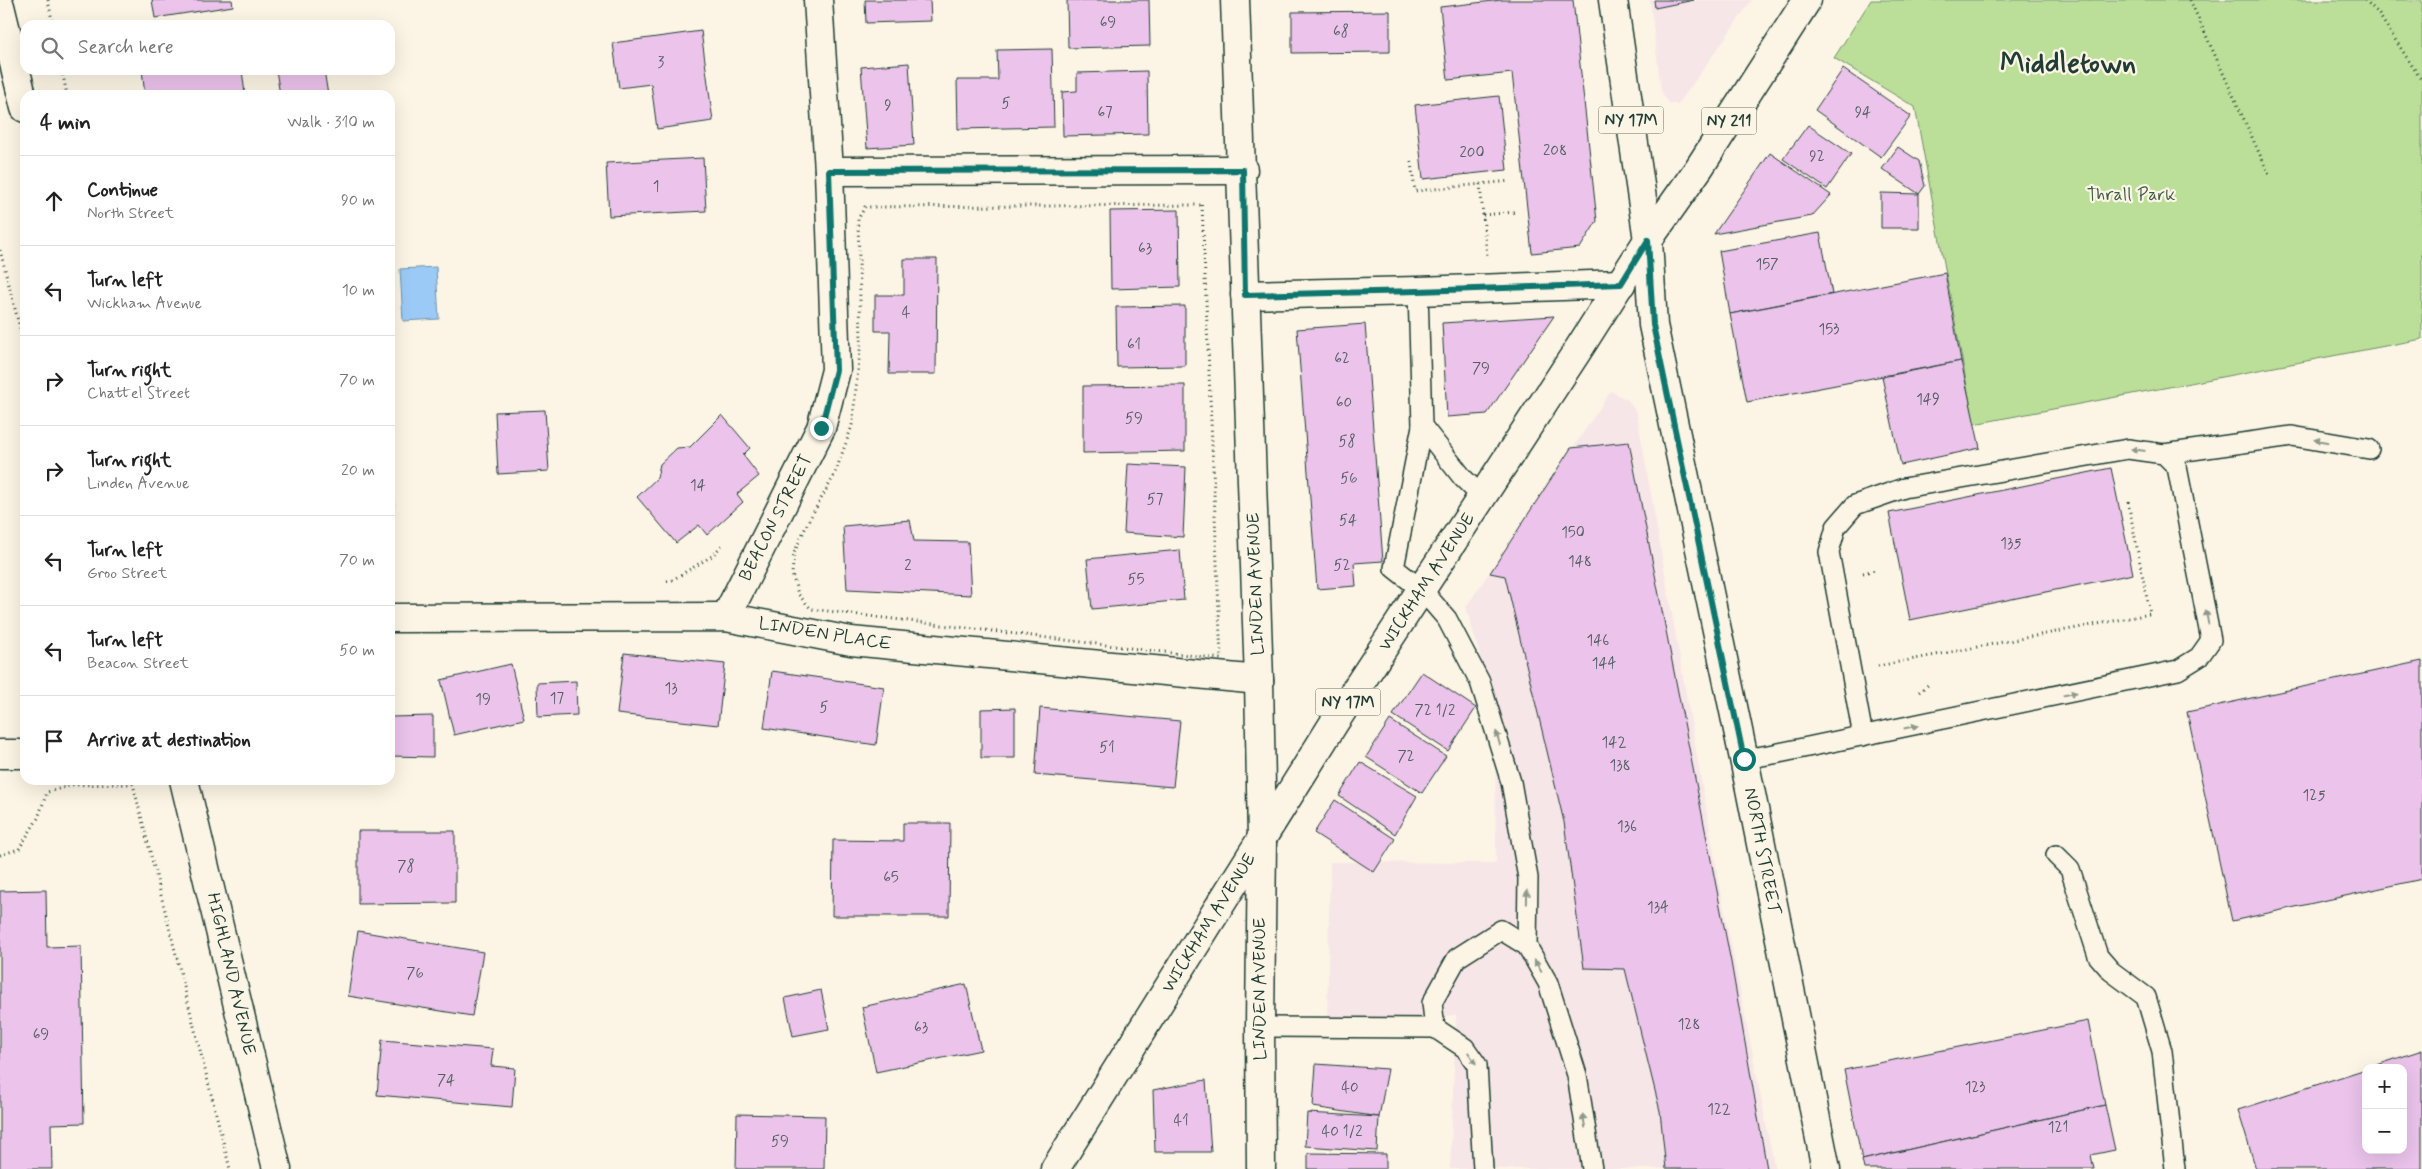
<!DOCTYPE html>
<meta charset="utf-8">
<style>
:root{--surface:#fff;--page:#f6f6f6;--text:#222;--muted:#767676;--line:#e0e0e0}
body{margin:0;font-family:Mynerve,sans-serif;background:var(--page);color:var(--text)}
.controls{position:absolute;right:15px;bottom:15px;display:grid;overflow:hidden;border-radius:10px;box-shadow:0 5px 20px #0002}
.controls button{width:45px;height:45px;display:grid;place-items:center;padding:0;border:0;border-bottom:1px solid var(--line);background:var(--surface);color:var(--text);font:25px sans-serif}
.stop{position:absolute;width:15px;height:15px;margin:-11px;border:4px solid #0f766e;border-radius:50%;background:#fff}
.stop.end{background:#0f766e;border-color:#fff;box-shadow:0 1px 5px #0008}
.list{margin:0;padding:0;list-style:none}
h2{display:flex;justify-content:space-between;align-items:center;height:65px;margin:0;padding:0 20px;font-size:21px}
h2 small{font-size:16px;font-weight:400;color:var(--muted)}
.list li{display:grid;grid-template-columns:32px 1fr auto;gap:15px;align-items:center;box-sizing:border-box;height:90px;padding:0 20px;border-top:1px solid var(--line)}
.list b{display:block;font-size:19px;white-space:nowrap}
.list p{margin:0;font-size:16px;white-space:nowrap;color:var(--muted)}
.list em{font-size:16px;font-style:normal;color:var(--muted)}
.icon{flex:none;width:28px;height:28px;fill:none;stroke:currentColor;stroke-width:2;stroke-linecap:round;stroke-linejoin:round}
.map{position:relative;flex:none;width:2422px;height:1169px;overflow:hidden}
.search{position:absolute;background:var(--surface);box-shadow:0 5px 20px #0002;left:20px;top:20px;width:375px;height:55px;display:flex;align-items:center;gap:12px;box-sizing:border-box;padding:0 18px;border-radius:15px;color:var(--muted);font-size:19px}
.panel{position:absolute;background:var(--surface);box-shadow:0 5px 20px #0002;left:20px;top:90px;width:375px;height:695px;border-radius:15px}
.map>svg:first-child{display:block}
.built{fill:#f7e6e7}
.green{fill:#bbdf99;stroke:#6d8e66}
.water{fill:#9ccaf7;stroke:#6a92a9}
.building{fill:#ebc3eb;stroke:#1f3d34}
.lines{fill:none;stroke-linecap:round;stroke-linejoin:round}
.lane-casing{stroke:#1f3d34;stroke-width:22}
.street-casing{stroke:#1f3d34;stroke-width:31}
.secondary-casing{stroke:#1f3d34;stroke-width:31}
.primary-casing{stroke:#1f3d34;stroke-width:31}
.path{stroke:#1f3d34;stroke-width:3;stroke-dasharray:1 4;stroke-linecap:butt}
.lane{stroke:#fcf5e5;stroke-width:19}
.street{stroke:#fcf5e5;stroke-width:28}
.secondary{stroke:#fcf5e5;stroke-width:28}
.primary{stroke:#fcf5e5;stroke-width:28}
.oneway{fill:#8e998c}
.route{stroke:#0f766e;stroke-width:6}
.labels{text-anchor:middle;dominant-baseline:central;stroke-width:4.5;stroke-linejoin:round;paint-order:stroke}
.number-label{font-size:15px;fill:#525e62}
.shield{fill:#fcf5e5;stroke:#617469;stroke-width:1}
.shield-label{font-size:16px;font-weight:bold;fill:#1f3d34}
.park-label{font-size:18px;fill:#3e5d48;stroke:#fcf5e5}
.street-label{font-size:18px;fill:#1f3d34;stroke:#fcf5e5}
.town-label{font-size:28px;font-weight:bold;fill:#1f3d34;stroke:#fcf5e5}
</style>
<div class="map">
<svg width="2422" height="1169" viewBox="0 0 2422 1169">
<rect width="100%" height="100%" fill="#fcf5e5"/>
<filter id="ink" filterUnits="userSpaceOnUse"><feTurbulence type="fractalNoise" baseFrequency=".02" numOctaves="2"/><feDisplacementMap in="SourceGraphic" scale="10" xChannelSelector="R" yChannelSelector="G"/><feConvolveMatrix kernelMatrix="1 2 1 2 8 2 1 2 1" color-interpolation-filters="sRGB"/></filter>
<g filter="url(#ink)">
<g class="built">
<polygon points="1650,0 1752,0 1678,105 1668,103 1661,91"/>
<polygon points="1611,391 1628,400 1637,414 1720,887 1775,1169 1450,1169 1456,1015 1327,1026 1330,862 1496,863 1495,708 1466,607"/>
</g>
<polygon class="green" points="1871,0 2422,0 2422,339 1974,424 1915,107 1834,58"/>
<polygon class="water" points="436,267 439,319 403,321 400,269"/>
<g class="building">
<polygon points="152,0 232,0 233,6 155,18"/>
<polygon points="865,0 930,0 931,21 866,23"/>
<polygon points="1067,0 1149,0 1150,46 1068,48"/>
<polygon points="1502,0 1573,0 1597,221 1580,248 1532,253 1512,73 1448,80 1440,7"/>
<polygon points="1654,0 1694,0 1655,8"/>
<polygon points="1390,11 1390,52 1292,53 1292,12"/>
<polygon points="701,31 713,121 657,129 651,84 619,88 613,43"/>
<polygon points="1052,49 1054,127 958,129 957,80 998,80 997,50"/>
<polygon points="909,63 914,145 867,148 861,67"/>
<polygon points="1843,69 1911,116 1881,157 1815,110"/>
<polygon points="142,70 242,70 245,94 145,95"/>
<polygon points="276,70 324,70 328,95 280,95"/>
<polygon points="1147,71 1148,134 1063,136 1062,92 1077,91 1077,73"/>
<polygon points="1499,96 1507,170 1423,179 1415,105"/>
<polygon points="1808,125 1851,154 1827,189 1783,159"/>
<polygon points="1898,147 1919,161 1925,186 1919,194 1882,169"/>
<polygon points="1770,153 1831,195 1812,216 1714,234"/>
<polygon points="703,158 706,211 609,216 606,163"/>
<polygon points="1881,193 1919,194 1919,228 1881,228"/>
<polygon points="1179,210 1180,287 1111,289 1110,211"/>
<polygon points="1820,233 1832,294 1730,314 1719,251"/>
<polygon points="904,259 937,259 936,374 889,374 890,331 875,331 875,295 904,295"/>
<polygon points="1945,273 1961,361 1747,402 1730,314"/>
<polygon points="1185,306 1185,366 1117,367 1116,307"/>
<polygon points="1554,316 1487,414 1447,417 1442,323"/>
<polygon points="1365,324 1383,561 1354,563 1356,586 1317,589 1297,329"/>
<polygon points="1961,361 1980,448 1901,465 1882,377"/>
<polygon points="1185,385 1185,451 1083,453 1083,386"/>
<polygon points="545,410 549,471 498,474 495,412"/>
<polygon points="722,415 750,448 743,455 759,476 737,494 743,502 707,535 699,525 676,543 637,497 657,478 660,464 677,448 690,447"/>
<polygon points="1629,442 1731,962 1767,1169 1666,1169 1660,1111 1625,969 1584,968 1564,822 1528,672 1505,576 1490,573 1571,448"/>
<polygon points="1128,464 1186,467 1183,537 1124,533"/>
<polygon points="2111,468 2133,574 1910,620 1889,513"/>
<polygon points="390,495 394,495 392,563 390,563"/>
<polygon points="910,520 914,541 968,542 971,595 847,589 843,526"/>
<polygon points="1180,550 1184,600 1092,609 1087,559"/>
<polygon points="624,653 725,664 718,725 617,714"/>
<polygon points="2422,661 2422,879 2232,921 2187,712"/>
<polygon points="511,664 524,719 454,735 441,680"/>
<polygon points="772,671 884,687 876,745 764,728"/>
<polygon points="1422,672 1476,708 1448,751 1393,715"/>
<polygon points="576,681 577,715 538,717 537,683"/>
<polygon points="1015,708 1015,758 981,758 981,709"/>
<polygon points="1040,708 1180,721 1173,787 1035,775"/>
<polygon points="433,716 433,757 390,756 390,717"/>
<polygon points="1390,720 1446,756 1422,793 1366,757"/>
<polygon points="1360,762 1417,796 1395,834 1339,796"/>
<polygon points="1335,800 1395,839 1374,872 1314,833"/>
<polygon points="903,823 950,823 949,916 832,916 833,840 903,841"/>
<polygon points="358,831 455,831 455,903 358,904"/>
<polygon points="46,890 47,947 81,946 84,1123 51,1124 52,1169 0,1169 0,891"/>
<polygon points="358,931 483,952 472,1016 348,996"/>
<polygon points="966,984 981,1050 876,1072 862,1007"/>
<polygon points="821,990 829,1029 793,1036 785,998"/>
<polygon points="2088,1021 2105,1105 1862,1160 1844,1070"/>
<polygon points="382,1040 493,1049 491,1066 515,1068 512,1107 377,1095"/>
<polygon points="2422,1050 2422,1169 2256,1169 2238,1110 2366,1069 2366,1150 2403,1150 2403,1068 2368,1068"/>
<polygon points="1316,1064 1388,1069 1379,1117 1313,1107"/>
<polygon points="1206,1080 1211,1152 1155,1152 1153,1090"/>
<polygon points="2105,1105 2115,1150 2091,1155 2094,1169 1864,1169 1862,1160"/>
<polygon points="1307,1113 1379,1117 1377,1151 1305,1146"/>
<polygon points="737,1114 825,1116 824,1169 736,1169"/>
<polygon points="1308,1153 1386,1154 1386,1169 1308,1169"/>
</g>
<g class="lines">
<defs>
<g id="lane">
<polyline points="1418,291 1422,426 1463,478 1482,497"/>
<polyline points="1422,426 1394,568 1422,590 1447,619 1480,682 1511,782 1528,878 1527,946"/>
<polyline points="2164,454 2292,436 2369,449"/>
<polyline points="1744,759 1774,754 2178,670 2199,657 2211,640 2177,467 2164,454 2128,449 1904,488 1855,505 1836,527 1829,552 1863,736"/>
<polyline points="2056,855 2070,869 2098,956 2111,971 2146,997 2162,1051 2175,1169"/>
<polyline points="1260,1027 1435,1028 1465,1048 1477,1065 1483,1169"/>
<polyline points="1435,1028 1432,1003 1457,958 1501,930 1527,946 1548,983 1577,1075 1592,1169"/>
</g>
<g id="street">
<polyline points="1235,0 1259,680 1262,839 1260,1027 1261,1169"/>
<polyline points="829,171 1243,170"/>
<polyline points="1245,295 1418,291 1621,284"/>
<polyline points="726,617 821,428 836,370 829,171 818,0"/>
<polyline points="390,618 726,617 851,641 1259,680"/>
<polyline points="0,754 25,754"/>
</g>
<g id="secondary">
<polyline points="0,6 25,108"/>
<polyline points="1648,240 1653,325 1744,759 1826,1169"/>
<polyline points="184,780 277,1169"/>
</g>
<g id="primary">
<polyline points="1613,0 1648,240"/>
<polyline points="1055,1169 1334,723 1578,350 1648,240 1699,168 1807,0"/>
</g>
</defs>
<use href="#lane" class="lane-casing"/>
<use href="#street" class="street-casing"/>
<use href="#secondary" class="secondary-casing"/>
<use href="#primary" class="primary-casing"/>
<g class="path">
<polyline points="48,0 53,25"/>
<polyline points="2190,0 2270,177"/>
<polyline points="2365,0 2378,13 2422,81"/>
<polyline points="62,70 67,95"/>
<polyline points="1411,162 1415,191 1510,181"/>
<polyline points="1480,184 1487,256"/>
<polygon points="1202,205 1221,659 811,609 798,594 792,574 794,553 809,520 834,476 852,426 861,341 858,219 865,207"/>
<polyline points="1483,215 1515,212"/>
<polyline points="0,250 25,348"/>
<polyline points="1863,573 1875,570"/>
<polyline points="667,581 672,580 712,556 722,545"/>
<polyline points="1878,666 2150,614 2128,502"/>
<polyline points="1919,692 1928,685"/>
<polyline points="0,855 19,849 38,818 47,792 73,785 133,784 230,1169"/>
</g>
<use href="#lane" class="lane"/>
<use href="#street" class="street"/>
<use href="#secondary" class="secondary"/>
<use href="#primary" class="primary"/>
</g>
<defs><path id="oneway-solid" d="M-6-.8H1V-3.2L6.5 0L1 3.2V.8H-6Z" transform="scale(1.25)"/></defs>
<g class="oneway">
<use href="#oneway-solid" transform="translate(2321 441) rotate(-170)"/>
<use href="#oneway-solid" transform="translate(2138 450) rotate(-172)"/>
<use href="#oneway-solid" transform="translate(2207 617) rotate(-101)"/>
<use href="#oneway-solid" transform="translate(2070 694) rotate(-12)"/>
<use href="#oneway-solid" transform="translate(1911 727) rotate(-11)"/>
<use href="#oneway-solid" transform="translate(1498 738) rotate(-106)"/>
<use href="#oneway-solid" transform="translate(1527 897) rotate(-89)"/>
<use href="#oneway-solid" transform="translate(1538 966) rotate(-120)"/>
<use href="#oneway-solid" transform="translate(1472 1058) rotate(56)"/>
<use href="#oneway-solid" transform="translate(1584 1121) rotate(-100)"/>
</g>
</g>
<g class="lines" filter="url(#ink)">
<polyline class="route" points="821,428 836,370 829,171 1243,170 1245,295 1418,291 1621,284 1648,240 1653,325 1744,759"/>
</g>
<g class="labels">
<g class="number-label">
<text x="1108" y="23">69</text>
<text x="1341" y="32">68</text>
<text x="661" y="63">3</text>
<text x="1006" y="104">5</text>
<text x="888" y="106">9</text>
<text x="1105" y="113">67</text>
<text x="1863" y="113">94</text>
<text x="1555" y="151">208</text>
<text x="1472" y="153">200</text>
<text x="1817" y="157">92</text>
<text x="656" y="187">1</text>
<text x="1145" y="249">63</text>
<text x="1767" y="265">157</text>
<text x="906" y="313">4</text>
<text x="1829" y="330">153</text>
<text x="1134" y="345">61</text>
<text x="1342" y="359">62</text>
<text x="1481" y="369">79</text>
<text x="1928" y="400">149</text>
<text x="1344" y="403">60</text>
<text x="1134" y="419">59</text>
<text x="1347" y="442">58</text>
<text x="1349" y="479">56</text>
<text x="698" y="486">14</text>
<text x="1155" y="500">57</text>
<text x="1348" y="521">54</text>
<text x="1573" y="533">150</text>
<text x="2011" y="544">135</text>
<text x="1580" y="562">148</text>
<text x="908" y="566">2</text>
<text x="1342" y="566">52</text>
<text x="1136" y="580">55</text>
<text x="1598" y="641">146</text>
<text x="1604" y="664">144</text>
<text x="671" y="689">13</text>
<text x="557" y="699">17</text>
<text x="483" y="700">19</text>
<text x="824" y="708">5</text>
<text x="1435" y="711">72 1/2</text>
<text x="1614" y="743">142</text>
<text x="1107" y="748">51</text>
<text x="1406" y="757">72</text>
<text x="1620" y="766">138</text>
<text x="2314" y="796">125</text>
<text x="1627" y="827">136</text>
<text x="406" y="867">78</text>
<text x="891" y="878">65</text>
<text x="1658" y="908">134</text>
<text x="415" y="974">76</text>
<text x="1689" y="1025">128</text>
<text x="921" y="1028">63</text>
<text x="41" y="1035">69</text>
<text x="446" y="1081">74</text>
<text x="1350" y="1088">40</text>
<text x="1975" y="1088">123</text>
<text x="1719" y="1110">122</text>
<text x="1181" y="1121">41</text>
<text x="2058" y="1128">121</text>
<text x="1342" y="1132">40 1/2</text>
<text x="780" y="1142">59</text>
</g>
<g class="shield">
<rect x="1598.5" y="106.5" width="65" height="27" rx="4"/>
<rect x="1701.5" y="107.5" width="55" height="27" rx="4"/>
<rect x="1315.5" y="688.5" width="65" height="27" rx="4"/>
</g>
<g class="shield-label">
<text x="1631" y="120">NY 17M</text>
<text x="1729" y="121">NY 211</text>
<text x="1348" y="702">NY 17M</text>
</g>
<g class="park-label">
<text x="2131" y="195">Thrall Park</text>
</g>
<g class="street-label">
<text transform="translate(776 518) rotate(-63)">BEACON STREET</text>
<text transform="translate(1427 582) rotate(-57)">WICKHAM AVENUE</text>
<text transform="translate(1256 584) rotate(-92)">LINDEN AVENUE</text>
<text transform="translate(825 634) rotate(9)">LINDEN PLACE</text>
<text transform="translate(1762 851) rotate(79)">NORTH STREET</text>
<text transform="translate(1209 923) rotate(-58)">WICKHAM AVENUE</text>
<text transform="translate(231 974) rotate(77)">HIGHLAND AVENUE</text>
<text transform="translate(1260 989) rotate(-90)">LINDEN AVENUE</text>
</g>
<g class="town-label">
<text x="2068" y="64">Middletown</text>
</g>
</g>
</svg>
<div class="controls">
<button>+</button>
<button>−</button>
</div>
<div class="stop" style="left:1744px;top:759px"></div>
<div class="stop end" style="left:821px;top:428px"></div>
<div class="search"><svg class="icon" aria-label="search" viewBox="0 0 24 24"><circle cx="10" cy="10" r="6"/><path d="M15 15l6 6"/></svg>Search here</div>
<section class="panel">
<h2>4 min<small>Walk · 310 m</small></h2>
<ul class="list">
<li><svg class="icon" aria-label="ahead" viewBox="0 0 24 24"><path d="M12 20V5M6 11l6-6 6 6"/></svg><div><b>Continue</b><p>North Street</p></div><em>90 m</em></li>
<li><svg class="icon" aria-label="left" viewBox="0 0 24 24"><path d="M17 20v-9H6M10 6l-5 5 5 5"/></svg><div><b>Turn left</b><p>Wickham Avenue</p></div><em>10 m</em></li>
<li><svg class="icon" aria-label="right" viewBox="0 0 24 24"><path d="M7 20v-9h11M14 6l5 5-5 5"/></svg><div><b>Turn right</b><p>Chattel Street</p></div><em>70 m</em></li>
<li><svg class="icon" aria-label="right" viewBox="0 0 24 24"><path d="M7 20v-9h11M14 6l5 5-5 5"/></svg><div><b>Turn right</b><p>Linden Avenue</p></div><em>20 m</em></li>
<li><svg class="icon" aria-label="left" viewBox="0 0 24 24"><path d="M17 20v-9H6M10 6l-5 5 5 5"/></svg><div><b>Turn left</b><p>Groo Street</p></div><em>70 m</em></li>
<li><svg class="icon" aria-label="left" viewBox="0 0 24 24"><path d="M17 20v-9H6M10 6l-5 5 5 5"/></svg><div><b>Turn left</b><p>Beacon Street</p></div><em>50 m</em></li>
<li><svg class="icon" aria-label="arrive" viewBox="0 0 24 24"><path d="M6 21V4h12l-3 4 3 4H6"/></svg><div><b>Arrive at destination</b></div></li>
</ul>
</section>
</div>
